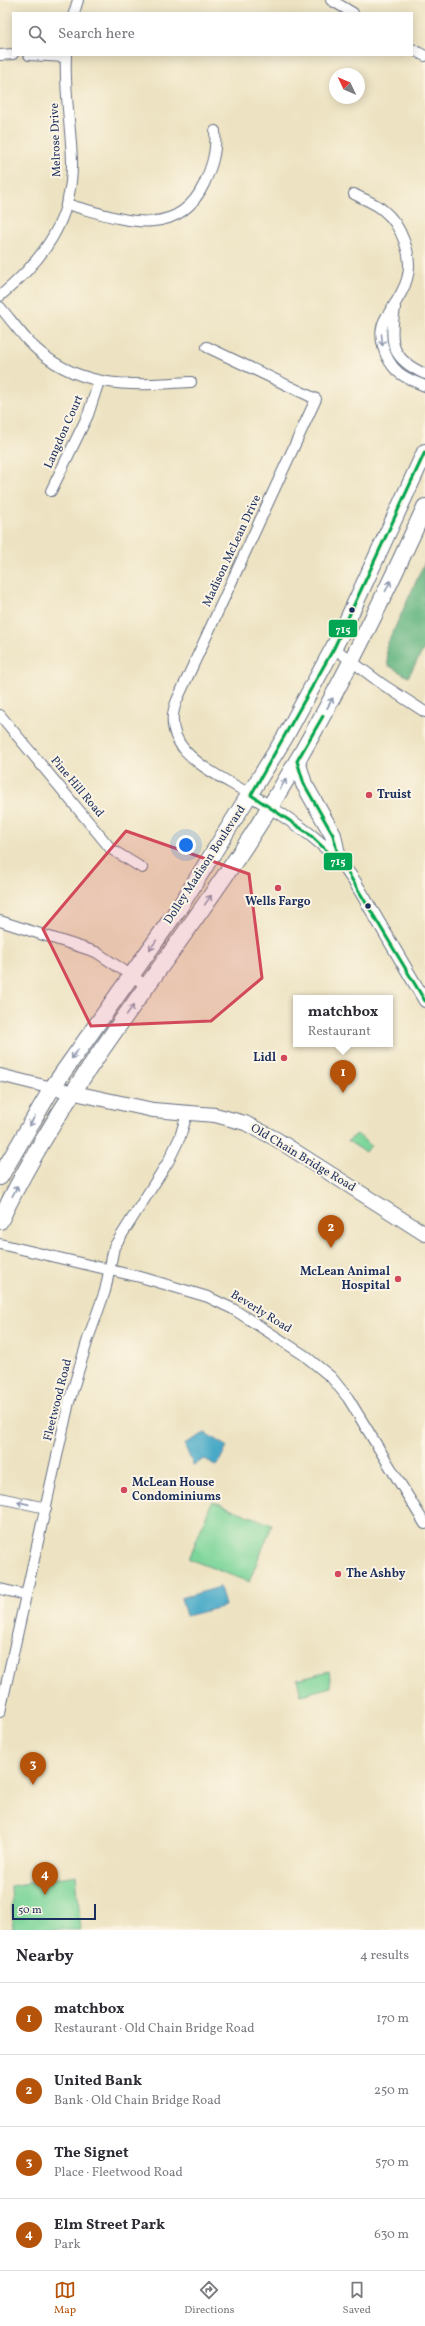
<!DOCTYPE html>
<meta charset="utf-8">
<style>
:root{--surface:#fff;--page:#f7f7f7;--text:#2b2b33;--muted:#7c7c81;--line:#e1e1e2;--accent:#b45309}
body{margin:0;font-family:Vollkorn,serif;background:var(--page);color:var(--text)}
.compass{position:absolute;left:329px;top:68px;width:36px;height:36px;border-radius:50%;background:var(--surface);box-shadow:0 2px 10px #0003;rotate:314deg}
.scale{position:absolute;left:12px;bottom:10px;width:84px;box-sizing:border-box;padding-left:4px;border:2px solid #1b2f5e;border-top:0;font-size:11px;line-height:14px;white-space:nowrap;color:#1b2f5e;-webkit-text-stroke:3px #fcf5e5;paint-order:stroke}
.you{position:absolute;left:186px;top:845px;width:14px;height:14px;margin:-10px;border:3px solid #fff;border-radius:50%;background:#1a73e8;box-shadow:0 0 0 6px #1a73e833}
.badge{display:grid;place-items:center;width:26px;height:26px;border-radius:50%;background:var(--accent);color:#fff;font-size:13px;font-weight:700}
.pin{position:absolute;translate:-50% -33px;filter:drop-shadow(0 1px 2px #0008)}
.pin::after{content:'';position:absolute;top:21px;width:14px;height:12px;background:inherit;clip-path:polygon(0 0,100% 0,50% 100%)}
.popup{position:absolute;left:293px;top:995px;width:100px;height:52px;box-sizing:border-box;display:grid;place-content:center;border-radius:0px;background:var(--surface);filter:drop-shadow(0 1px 3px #0005);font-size:13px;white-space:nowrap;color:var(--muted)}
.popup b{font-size:15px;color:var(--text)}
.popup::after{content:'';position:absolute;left:50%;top:100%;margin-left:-8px;border:8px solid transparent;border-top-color:var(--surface)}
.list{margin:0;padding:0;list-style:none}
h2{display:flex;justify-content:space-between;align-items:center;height:52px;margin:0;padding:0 16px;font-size:17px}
h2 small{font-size:13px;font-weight:400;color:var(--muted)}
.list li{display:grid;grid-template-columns:26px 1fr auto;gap:12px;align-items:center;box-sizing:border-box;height:72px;padding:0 16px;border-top:1px solid var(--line)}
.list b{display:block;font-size:15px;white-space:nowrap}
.list p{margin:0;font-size:13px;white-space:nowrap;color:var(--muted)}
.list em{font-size:13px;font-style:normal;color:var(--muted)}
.icon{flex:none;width:22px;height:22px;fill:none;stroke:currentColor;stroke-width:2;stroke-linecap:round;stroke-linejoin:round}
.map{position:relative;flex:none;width:425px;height:1930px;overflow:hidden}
.search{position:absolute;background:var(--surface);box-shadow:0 2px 10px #0003;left:12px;right:12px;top:12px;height:44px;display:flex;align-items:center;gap:10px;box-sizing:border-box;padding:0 14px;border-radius:0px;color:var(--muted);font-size:15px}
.sheet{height:340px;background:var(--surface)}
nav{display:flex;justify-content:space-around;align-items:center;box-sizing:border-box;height:56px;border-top:1px solid var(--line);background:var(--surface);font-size:11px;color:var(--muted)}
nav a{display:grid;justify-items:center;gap:2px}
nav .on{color:var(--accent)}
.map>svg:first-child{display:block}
.green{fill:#7dd59a;stroke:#4c827c}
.forest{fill:#66b682;stroke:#407270}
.water{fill:#49aac8;stroke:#326c93}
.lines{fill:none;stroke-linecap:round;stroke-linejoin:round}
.minor-casing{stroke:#646e81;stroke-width:12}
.tertiary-casing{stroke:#646e81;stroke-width:14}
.secondary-casing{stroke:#646e81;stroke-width:16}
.primary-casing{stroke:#646e81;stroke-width:18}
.minor{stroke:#fff;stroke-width:10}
.tertiary{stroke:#fff;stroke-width:12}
.secondary{stroke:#fff;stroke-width:14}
.primary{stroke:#fff;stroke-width:16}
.bus-1-casing{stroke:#fcf5e5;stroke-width:6}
.bus-1{stroke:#00a651;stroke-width:3}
.oneway{stroke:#8d97ae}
.marked{fill:#d1495b;fill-opacity:0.2;stroke:#d1495b;stroke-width:3;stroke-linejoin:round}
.bus-dot{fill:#1b2f5e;stroke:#fcf5e5;stroke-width:1.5}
.poi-dot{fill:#d1495b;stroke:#fcf5e5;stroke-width:1.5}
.labels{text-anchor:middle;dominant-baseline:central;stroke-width:4;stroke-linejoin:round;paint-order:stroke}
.street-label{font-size:12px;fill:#1b2f5e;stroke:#fcf5e5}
.poi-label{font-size:12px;font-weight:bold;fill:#1b2f5e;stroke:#fcf5e5;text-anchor:start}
.line-badge{stroke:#fcf5e5;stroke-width:1.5}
.badge-label{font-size:11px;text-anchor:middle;font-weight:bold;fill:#fff}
</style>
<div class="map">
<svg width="425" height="1930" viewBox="0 0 425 1930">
<rect width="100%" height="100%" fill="#fcf5e5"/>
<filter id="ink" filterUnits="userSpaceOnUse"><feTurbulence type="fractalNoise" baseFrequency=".025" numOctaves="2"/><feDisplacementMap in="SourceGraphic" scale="8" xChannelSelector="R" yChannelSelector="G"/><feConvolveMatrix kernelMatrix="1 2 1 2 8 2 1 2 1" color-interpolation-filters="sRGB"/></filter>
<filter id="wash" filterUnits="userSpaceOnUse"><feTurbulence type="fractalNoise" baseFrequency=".012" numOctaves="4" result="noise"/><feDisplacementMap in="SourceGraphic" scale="16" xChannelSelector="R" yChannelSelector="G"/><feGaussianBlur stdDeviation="0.9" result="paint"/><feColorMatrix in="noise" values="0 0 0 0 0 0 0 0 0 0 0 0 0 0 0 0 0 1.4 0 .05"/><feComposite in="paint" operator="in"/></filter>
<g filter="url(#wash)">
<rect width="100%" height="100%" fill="#ede3c2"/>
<g class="green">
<polygon points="357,1134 371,1146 365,1152 348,1141"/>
<polygon points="212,1501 272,1525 249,1582 189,1559"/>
<polygon points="329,1671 331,1687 301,1695 297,1679"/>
<polygon points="76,1875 81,1930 13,1930 11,1886"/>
</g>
<polygon class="forest" points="425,562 425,647 408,677 388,665 386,647"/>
<g class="water">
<polygon points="205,1433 227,1446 217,1466 205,1459 193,1465 184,1444"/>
<polygon points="220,1587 225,1606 186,1616 181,1598"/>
</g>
</g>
<g filter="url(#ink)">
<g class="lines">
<defs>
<g id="minor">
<polyline points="331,0 353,13"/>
<polyline points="74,13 78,0"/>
<polyline points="412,49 425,56"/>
<polyline points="0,55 13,54"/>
<polyline points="29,55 66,57"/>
<path d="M 354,194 C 363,199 375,203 383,210 C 401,224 414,257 407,279 C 403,294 393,306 385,319 C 376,336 385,360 398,372 C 406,379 416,382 425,386"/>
<path d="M 66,204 C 115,217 176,244 204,184 C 212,166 217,151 215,131"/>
<path d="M 0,296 C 43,260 73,220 72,161 C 71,126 64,91 66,55"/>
<path d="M 0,307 C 10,319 19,331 29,342 C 76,390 130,386 191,382"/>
<path d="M 395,308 C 389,343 391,359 425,374"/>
<path d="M 207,347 L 316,399 L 177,700 C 156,751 216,773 251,795"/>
<polyline points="51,491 88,415 99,381"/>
<polyline points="334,648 382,684 425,712"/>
<polyline points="0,715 111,849 142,868"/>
<polyline points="0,921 96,952 147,986"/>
<polyline points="0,1244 144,1278 208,1297 233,1309 304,1355 331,1377 348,1398 425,1524"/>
<polyline points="0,1498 46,1508"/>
<polyline points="0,1589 26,1595"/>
<polyline points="0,1712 69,1402 88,1339 105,1291 114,1247 168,1162 180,1137 187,1114"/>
</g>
<g id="tertiary">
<path d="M 251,795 C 290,820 329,842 355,882 L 425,1001"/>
<polyline points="0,1075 52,1088"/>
</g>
<polyline id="secondary" points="52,1088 153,1110 215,1115 245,1123 276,1139 425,1234"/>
<g id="primary">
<polyline points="297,761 304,784 333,835 338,859"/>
<polyline points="0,1177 52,1088 179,908 285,737 341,634 425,452"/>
<path d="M 0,1221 C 64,1085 163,971 245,846 C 315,739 372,624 425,507"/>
</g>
</defs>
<use href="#minor" class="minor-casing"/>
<use href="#tertiary" class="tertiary-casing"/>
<use href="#secondary" class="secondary-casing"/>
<use href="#primary" class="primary-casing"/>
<use href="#minor" class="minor"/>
<use href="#tertiary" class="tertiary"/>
<use href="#secondary" class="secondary"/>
<use href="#primary" class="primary"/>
<defs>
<g id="bus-1">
<polyline points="425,452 334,648 251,795 308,833 345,868 425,1001"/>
<polyline points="323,716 297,761 304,784 333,835 337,851"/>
</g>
</defs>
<use href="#bus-1" class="bus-1-casing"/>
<use href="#bus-1" class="bus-1"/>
</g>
<defs><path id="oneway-shaft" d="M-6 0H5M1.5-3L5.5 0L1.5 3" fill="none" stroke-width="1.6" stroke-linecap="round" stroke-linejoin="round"/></defs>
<g class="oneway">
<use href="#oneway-shaft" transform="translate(382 340) rotate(85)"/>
<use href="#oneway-shaft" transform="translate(388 586) rotate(-65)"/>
<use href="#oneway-shaft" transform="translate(330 703) rotate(-61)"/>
<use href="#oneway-shaft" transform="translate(283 784) rotate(-59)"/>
<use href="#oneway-shaft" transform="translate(208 900) rotate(-55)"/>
<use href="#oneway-shaft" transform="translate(153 945) rotate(125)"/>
<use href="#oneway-shaft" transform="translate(130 1010) rotate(-55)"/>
<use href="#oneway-shaft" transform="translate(75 1054) rotate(126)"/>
<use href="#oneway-shaft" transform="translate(32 1121) rotate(121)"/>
<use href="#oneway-shaft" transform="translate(15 1191) rotate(-62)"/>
<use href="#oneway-shaft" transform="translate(23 1503) rotate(-167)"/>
</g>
</g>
<path class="marked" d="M 126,831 L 249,874 L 262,978 L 211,1021 L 91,1026 L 43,929 Z"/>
<g class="bus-dot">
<circle cx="352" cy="610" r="3.5"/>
<circle cx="368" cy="906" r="3.5"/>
</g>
<g class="poi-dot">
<circle cx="369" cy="795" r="4"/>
<circle cx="278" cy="888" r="4"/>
<circle cx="284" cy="1058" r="4"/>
<circle cx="398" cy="1279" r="4"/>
<circle cx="124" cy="1490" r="4"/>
<circle cx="338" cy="1574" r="4"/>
</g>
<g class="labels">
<g class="street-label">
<text transform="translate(56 140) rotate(-92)">Melrose Drive</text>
<text transform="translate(64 432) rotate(-66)">Langdon Court</text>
<text transform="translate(232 551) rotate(-65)">Madison McLean Drive</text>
<text transform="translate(77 787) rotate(50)">Pine Hill Road</text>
<text transform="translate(205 865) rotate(-57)">Dolley Madison Boulevard</text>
<text transform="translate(303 1158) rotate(31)">Old Chain Bridge Road</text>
<text transform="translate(261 1312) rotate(32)">Beverly Road</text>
<text transform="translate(58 1400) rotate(-76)">Fleetwood Road</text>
</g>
<g class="poi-label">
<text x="377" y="795">Truist</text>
<text x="278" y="902" text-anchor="middle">Wells Fargo</text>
<text x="276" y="1058" text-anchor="end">Lidl</text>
<text x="390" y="1272" text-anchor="end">McLean Animal<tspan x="390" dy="14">Hospital</tspan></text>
<text x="132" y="1483">McLean House<tspan x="132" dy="14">Condominiums</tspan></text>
<text x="346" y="1574">The Ashby</text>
</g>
</g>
<g class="line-badge">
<rect x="328" y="619" width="30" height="19" rx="4" fill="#00a651"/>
<rect x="323" y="852" width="30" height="19" rx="4" fill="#00a651"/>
</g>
<g class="badge-label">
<text x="343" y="633">715</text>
<text x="338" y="865">715</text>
</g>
</svg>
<svg class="compass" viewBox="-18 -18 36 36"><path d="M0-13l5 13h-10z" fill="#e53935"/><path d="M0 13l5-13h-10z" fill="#7c7c81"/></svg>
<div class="scale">50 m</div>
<div class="you"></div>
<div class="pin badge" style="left:343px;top:1093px">1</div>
<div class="popup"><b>matchbox</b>Restaurant</div>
<div class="pin badge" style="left:331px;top:1248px">2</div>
<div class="pin badge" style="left:33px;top:1785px">3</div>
<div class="pin badge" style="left:45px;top:1895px">4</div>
<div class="search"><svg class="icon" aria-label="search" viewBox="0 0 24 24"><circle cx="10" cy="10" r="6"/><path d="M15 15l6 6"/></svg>Search here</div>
</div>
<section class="sheet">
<h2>Nearby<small>4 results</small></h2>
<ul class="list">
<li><span class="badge">1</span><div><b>matchbox</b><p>Restaurant · Old Chain Bridge Road</p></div><em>170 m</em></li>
<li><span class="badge">2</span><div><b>United Bank</b><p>Bank · Old Chain Bridge Road</p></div><em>250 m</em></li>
<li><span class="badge">3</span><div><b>The Signet</b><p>Place · Fleetwood Road</p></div><em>570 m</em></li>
<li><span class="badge">4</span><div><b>Elm Street Park</b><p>Park</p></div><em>630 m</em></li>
</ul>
</section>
<nav>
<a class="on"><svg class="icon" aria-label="map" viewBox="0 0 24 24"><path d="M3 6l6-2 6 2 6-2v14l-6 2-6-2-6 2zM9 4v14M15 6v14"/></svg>Map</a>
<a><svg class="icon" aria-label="directions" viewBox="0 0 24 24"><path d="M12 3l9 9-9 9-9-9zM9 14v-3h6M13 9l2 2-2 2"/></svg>Directions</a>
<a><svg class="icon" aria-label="saved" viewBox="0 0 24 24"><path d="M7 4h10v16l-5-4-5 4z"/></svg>Saved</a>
</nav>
